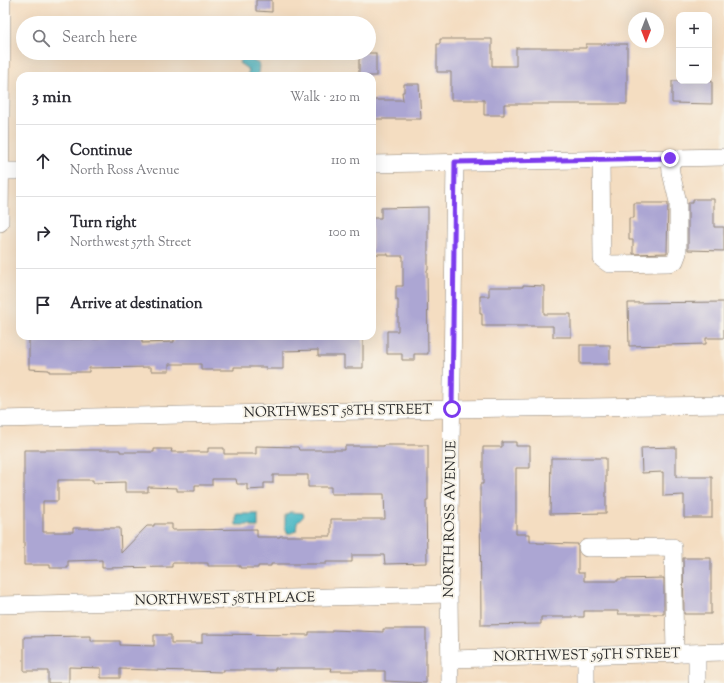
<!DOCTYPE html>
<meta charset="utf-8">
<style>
:root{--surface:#fff;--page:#f2f2f3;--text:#2b2b33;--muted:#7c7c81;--line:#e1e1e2}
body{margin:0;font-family:"Sorts Mill Goudy",serif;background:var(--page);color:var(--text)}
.controls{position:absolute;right:12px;top:12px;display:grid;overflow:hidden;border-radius:8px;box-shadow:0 4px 16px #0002}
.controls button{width:36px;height:36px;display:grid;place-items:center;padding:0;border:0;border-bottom:1px solid var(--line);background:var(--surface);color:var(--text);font:20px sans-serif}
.compass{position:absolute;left:628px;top:12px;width:36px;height:36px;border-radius:50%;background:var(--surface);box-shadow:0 4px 16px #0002;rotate:180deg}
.stop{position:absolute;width:12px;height:12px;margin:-9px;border:3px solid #7c3aed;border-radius:50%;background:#fff}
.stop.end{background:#7c3aed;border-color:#fff;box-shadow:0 1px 4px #0008}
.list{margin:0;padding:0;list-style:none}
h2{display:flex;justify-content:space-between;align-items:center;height:52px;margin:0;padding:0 16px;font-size:17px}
h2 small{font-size:13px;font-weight:400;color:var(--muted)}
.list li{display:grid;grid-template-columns:26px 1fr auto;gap:12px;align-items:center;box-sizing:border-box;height:72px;padding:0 16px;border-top:1px solid var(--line)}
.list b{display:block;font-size:15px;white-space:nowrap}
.list p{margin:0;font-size:13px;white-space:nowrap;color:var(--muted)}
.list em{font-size:13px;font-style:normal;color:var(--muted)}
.icon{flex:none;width:22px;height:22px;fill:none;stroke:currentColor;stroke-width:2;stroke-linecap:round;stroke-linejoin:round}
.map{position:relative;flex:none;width:724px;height:683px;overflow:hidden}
.search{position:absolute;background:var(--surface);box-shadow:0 4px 16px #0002;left:16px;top:16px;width:360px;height:44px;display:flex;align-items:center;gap:10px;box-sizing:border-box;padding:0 14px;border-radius:22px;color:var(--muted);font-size:15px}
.panel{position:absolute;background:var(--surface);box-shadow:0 4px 16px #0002;left:16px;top:72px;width:360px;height:268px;border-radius:12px}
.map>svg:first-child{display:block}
.water{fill:#4ab7c4;stroke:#3a7178}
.building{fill:#aca6d3;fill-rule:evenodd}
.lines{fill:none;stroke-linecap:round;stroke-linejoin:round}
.minor-casing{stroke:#908476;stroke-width:18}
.minor{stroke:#fff;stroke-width:17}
.route{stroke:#7c3aed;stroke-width:5}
.labels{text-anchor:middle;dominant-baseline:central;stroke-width:4;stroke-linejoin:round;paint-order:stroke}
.street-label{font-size:14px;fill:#2b2b2b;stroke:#f7f3e8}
</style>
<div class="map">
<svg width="724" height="683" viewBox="0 0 724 683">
<rect width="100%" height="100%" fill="#f7f3e8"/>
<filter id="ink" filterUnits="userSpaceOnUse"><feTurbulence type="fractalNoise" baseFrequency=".025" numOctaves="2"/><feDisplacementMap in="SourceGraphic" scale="8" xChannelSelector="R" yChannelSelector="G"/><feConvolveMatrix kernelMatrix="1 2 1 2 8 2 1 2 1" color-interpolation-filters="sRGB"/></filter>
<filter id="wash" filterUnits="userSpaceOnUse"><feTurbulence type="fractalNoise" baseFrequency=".012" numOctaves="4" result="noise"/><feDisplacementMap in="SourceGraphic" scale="16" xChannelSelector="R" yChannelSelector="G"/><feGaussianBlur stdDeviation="0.9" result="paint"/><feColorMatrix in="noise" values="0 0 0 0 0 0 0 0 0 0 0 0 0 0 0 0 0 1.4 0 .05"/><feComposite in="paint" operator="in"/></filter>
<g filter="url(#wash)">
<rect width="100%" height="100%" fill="#f4ddc1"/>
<g class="water">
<polygon points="243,55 259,64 258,76 247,76 249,70 239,63"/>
<polygon points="290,512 303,513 304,516 297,523 296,531 291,533 287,533 285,527 285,515"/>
<polygon points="236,514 258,514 258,527 252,527 252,525 236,525"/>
</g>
<g id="blocks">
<g class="building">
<polygon points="256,0 272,0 272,12 256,11"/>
<polygon points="440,39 492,39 492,66 516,66 516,48 586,48 586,44 627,44 627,104 504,104 504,115 484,115 484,100 451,100 451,72 437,72 437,44 440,44"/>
<rect x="359" y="53" width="17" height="23"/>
<polygon points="672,81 712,81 712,104 672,103"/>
<polygon points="404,84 419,84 421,119 372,119 372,100 403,100 402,92 404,92"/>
<polygon points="693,199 714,199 714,227 724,227 724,251 688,250 688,203 693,203"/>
<polygon points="634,203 668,203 667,253 633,254 633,240 629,240 629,218 634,218"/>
<polygon points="428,207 428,270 427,270 428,354 414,354 414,360 402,360 402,354 387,354 387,331 398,331 398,300 396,300 396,286 403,286 403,256 388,256 388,254 372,254 372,218 381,218 381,208"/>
<polygon points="523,285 544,286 544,314 571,314 571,337 553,337 553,326 482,326 482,314 480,314 480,296 489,296 489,287 523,287"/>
<polygon points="724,302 724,338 706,338 706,344 629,346 628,303"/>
<polygon points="29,336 45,336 45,338 67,338 67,339 99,339 99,336 142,336 142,343 174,342 174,336 363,336 363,368 344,368 344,356 318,356 318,350 283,351 283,369 266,369 266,367 234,367 234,370 201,370 201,364 169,364 169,371 151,371 151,367 89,368 89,372 49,372 49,370 29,369"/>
<rect x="580" y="345" width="30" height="19"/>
<polygon points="502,442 516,442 516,446 530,446 530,468 516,468 516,534 530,534 530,542 537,542 537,543 578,544 578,573 584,573 584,581 618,581 618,579 664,578 664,614 618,614 618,611 584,611 584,617 541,617 541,624 481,625 480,484 483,484 483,447 502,447"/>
<path d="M 384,445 L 428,445 L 428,500 L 426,500 L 427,563 L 385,564 L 384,555 L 352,555 L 352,562 L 326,562 L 326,564 L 271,564 L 271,566 L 258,566 L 258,568 L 240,568 L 240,566 L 208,566 L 208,563 L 172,563 L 172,567 L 102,568 L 102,560 L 68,561 L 68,568 L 50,568 L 50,565 L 24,565 L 24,450 L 120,450 L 120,452 L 154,452 L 154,449 L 172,449 L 171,452 L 208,452 L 208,448 L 224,448 L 224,454 L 256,454 L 256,446 L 298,447 L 299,450 L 345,450 L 345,446 L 384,446 ZM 273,475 L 308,475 L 308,487 L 331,487 L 331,494 L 384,494 L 385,519 L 331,519 L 331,536 L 280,536 L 280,537 L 257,537 L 257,529 L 172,530 L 172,524 L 154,524 L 154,526 L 147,526 L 121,553 L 120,528 L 73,528 L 73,532 L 43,532 L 43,501 L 58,501 L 58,480 L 93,480 L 93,483 L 125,482 L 125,492 L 148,492 L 148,487 L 177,488 L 177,491 L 195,491 L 195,485 L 212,485 L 212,479 L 236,479 L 237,484 L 247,484 L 247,490 L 264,489 L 264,483 L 273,483 Z"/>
<polygon points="676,447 676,477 712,477 712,518 684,518 684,495 663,496 663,472 642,473 641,448"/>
<polygon points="551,458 606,458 606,513 550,514"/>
<polygon points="683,558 711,558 711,614 684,614"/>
<polygon points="383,629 426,629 426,683 385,681 385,671 331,671 332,668 275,668 275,670 223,670 223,672 120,669 120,678 101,678 101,668 69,667 69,683 48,683 48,671 24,671 24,637 91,636 91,641 120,641 120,645 154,646 154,635 171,635 171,643 202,643 202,634 309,635 309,632 332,632 332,630 383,632"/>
</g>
</g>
</g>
<g filter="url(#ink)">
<use href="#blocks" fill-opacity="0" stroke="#908476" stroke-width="1"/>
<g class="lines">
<defs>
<g id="minor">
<polyline points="601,160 602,259 609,264 669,263 675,261 678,253 678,202 671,173 670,158"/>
<polyline points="372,164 724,157"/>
<polyline points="0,171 20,171"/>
<polyline points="0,223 2,0"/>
<polyline points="0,419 452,409 724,405"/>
<polyline points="587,548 673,547 675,654"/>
<polyline points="0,605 449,594"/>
<polyline points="697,653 697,681"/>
<polyline points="450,659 724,652"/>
<polyline points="450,683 449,594 455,162"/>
<polyline points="586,683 586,656"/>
</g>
</defs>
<use href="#minor" class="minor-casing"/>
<use href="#minor" class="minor"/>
</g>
</g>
<g class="lines" filter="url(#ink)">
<polyline class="route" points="452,409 455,162 670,158"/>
</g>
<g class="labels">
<g class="street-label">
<text transform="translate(338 412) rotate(-1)">NORTHWEST 58TH STREET</text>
<text transform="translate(451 519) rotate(-89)">NORTH ROSS AVENUE</text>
<text transform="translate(225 600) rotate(-1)">NORTHWEST 58TH PLACE</text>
<text transform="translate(587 656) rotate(-1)">NORTHWEST 59TH STREET</text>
</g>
</g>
</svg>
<div class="controls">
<button>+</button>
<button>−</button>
</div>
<svg class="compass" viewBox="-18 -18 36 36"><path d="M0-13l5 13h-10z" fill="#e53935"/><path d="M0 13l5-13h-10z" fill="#7c7c81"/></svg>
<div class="stop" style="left:452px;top:409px"></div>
<div class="stop end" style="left:670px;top:158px"></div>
<div class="search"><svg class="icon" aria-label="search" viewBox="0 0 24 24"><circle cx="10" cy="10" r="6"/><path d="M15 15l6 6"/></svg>Search here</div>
<section class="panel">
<h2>3 min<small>Walk · 210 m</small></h2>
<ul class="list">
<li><svg class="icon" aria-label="ahead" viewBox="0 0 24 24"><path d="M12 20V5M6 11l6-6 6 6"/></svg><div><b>Continue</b><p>North Ross Avenue</p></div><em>110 m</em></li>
<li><svg class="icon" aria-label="right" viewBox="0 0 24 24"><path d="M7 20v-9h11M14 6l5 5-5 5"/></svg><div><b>Turn right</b><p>Northwest 57th Street</p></div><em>100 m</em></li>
<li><svg class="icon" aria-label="arrive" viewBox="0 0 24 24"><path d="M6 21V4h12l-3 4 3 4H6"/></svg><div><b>Arrive at destination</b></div></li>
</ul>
</section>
</div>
